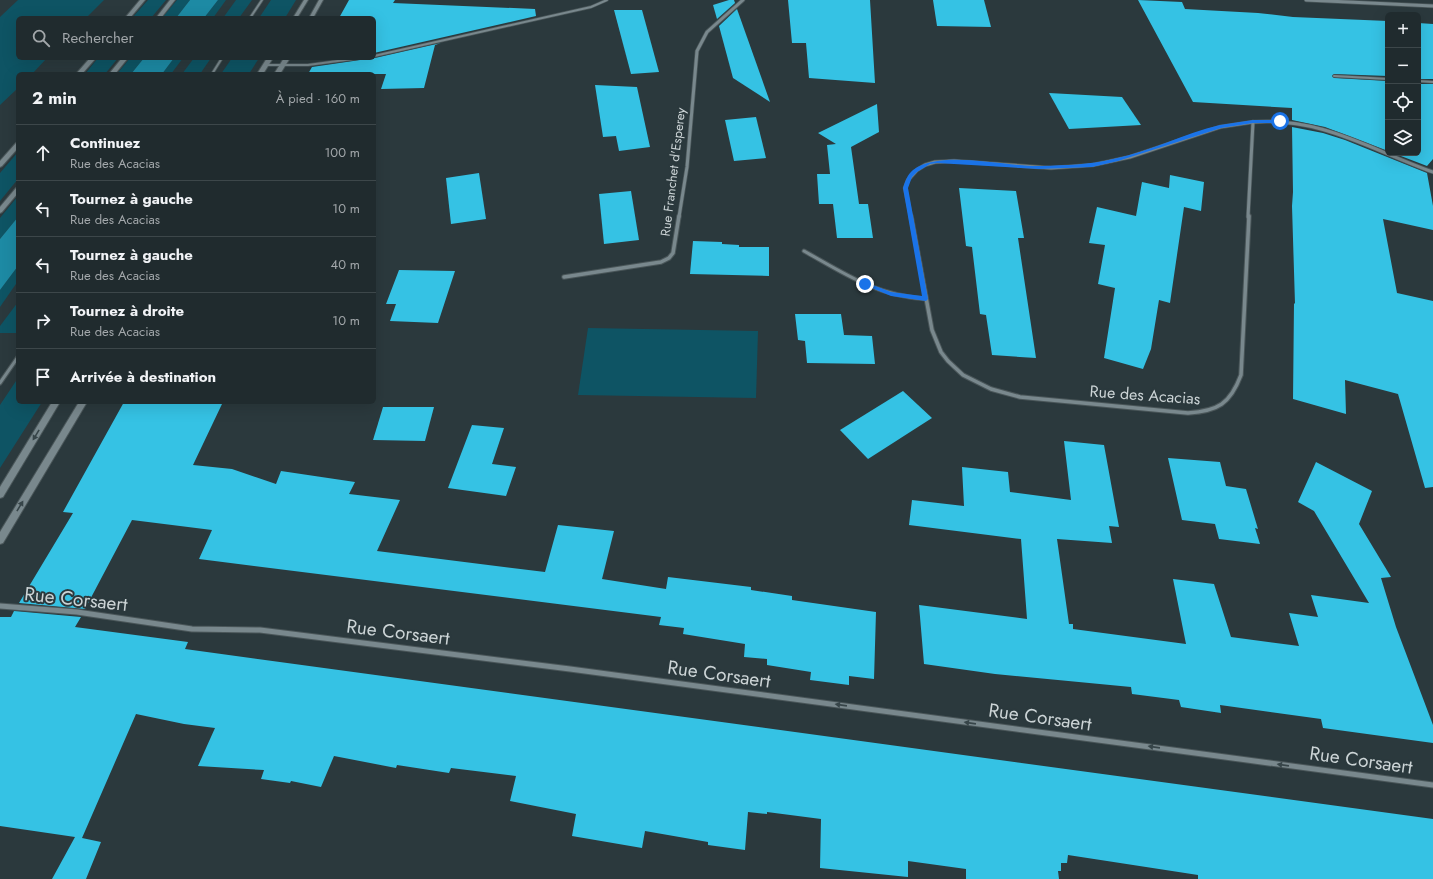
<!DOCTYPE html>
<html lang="fr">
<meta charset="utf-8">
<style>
:root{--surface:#202b2e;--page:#283336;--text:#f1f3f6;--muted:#a2a7aa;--line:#3d474a}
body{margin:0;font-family:Jost,sans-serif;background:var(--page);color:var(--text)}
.controls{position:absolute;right:12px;top:12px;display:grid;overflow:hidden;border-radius:6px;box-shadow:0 4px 16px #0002}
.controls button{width:36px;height:36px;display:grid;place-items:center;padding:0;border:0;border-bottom:1px solid var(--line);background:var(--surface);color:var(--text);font:20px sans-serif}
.stop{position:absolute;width:12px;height:12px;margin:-9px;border:3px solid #1a73e8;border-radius:50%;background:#fff}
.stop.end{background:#1a73e8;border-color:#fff;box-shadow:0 1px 4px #0008}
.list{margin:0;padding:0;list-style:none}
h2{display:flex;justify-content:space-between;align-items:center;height:52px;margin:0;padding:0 16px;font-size:17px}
h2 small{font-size:13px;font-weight:400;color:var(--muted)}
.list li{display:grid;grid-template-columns:26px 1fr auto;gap:12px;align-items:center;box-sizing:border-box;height:56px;padding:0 16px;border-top:1px solid var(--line)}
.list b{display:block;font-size:15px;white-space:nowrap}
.list p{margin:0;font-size:13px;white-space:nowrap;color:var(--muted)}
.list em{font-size:13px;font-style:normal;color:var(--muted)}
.icon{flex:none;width:22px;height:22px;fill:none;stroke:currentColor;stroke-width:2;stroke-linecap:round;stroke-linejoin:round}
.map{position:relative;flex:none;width:1433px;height:879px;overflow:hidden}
.search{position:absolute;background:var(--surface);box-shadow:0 4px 16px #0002;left:16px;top:16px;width:360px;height:44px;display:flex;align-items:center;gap:10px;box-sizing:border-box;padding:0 14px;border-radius:6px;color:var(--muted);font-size:15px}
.panel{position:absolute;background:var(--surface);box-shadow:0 4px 16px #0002;left:16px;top:72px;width:360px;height:332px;border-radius:6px}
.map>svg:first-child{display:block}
.green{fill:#0e5464}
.water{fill:#1d8aa4}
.building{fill:#35c2e4}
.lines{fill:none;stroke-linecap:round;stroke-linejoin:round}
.lane-far1-casing{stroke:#4a5659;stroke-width:3.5}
.lane-casing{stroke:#4a5659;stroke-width:5}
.street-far2-casing{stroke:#4a5659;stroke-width:4.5}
.street-far1-casing{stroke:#4a5659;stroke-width:5.5}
.street-casing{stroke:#4a5659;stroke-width:7}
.secondary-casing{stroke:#4a5659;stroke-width:2}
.lane-far1{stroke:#79888d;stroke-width:2}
.lane{stroke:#79888d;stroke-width:3}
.street-far2{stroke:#79888d;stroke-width:3}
.street-far1{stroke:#79888d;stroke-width:3.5}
.street{stroke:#79888d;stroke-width:5}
.secondary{fill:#79888d;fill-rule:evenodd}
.oneway{fill:#374549}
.route{fill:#1a73e8}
.labels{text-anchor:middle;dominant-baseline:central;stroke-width:4;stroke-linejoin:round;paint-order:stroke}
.far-street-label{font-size:13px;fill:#ccd4d6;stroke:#2b393d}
.street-label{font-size:16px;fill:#ccd4d6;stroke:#2b393d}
.near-street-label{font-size:19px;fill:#ccd4d6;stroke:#2b393d}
</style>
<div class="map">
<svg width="1433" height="879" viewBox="0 0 1433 879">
<rect width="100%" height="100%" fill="#2b393d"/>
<g class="green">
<polygon points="18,0 104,0 86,18 18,18 18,58 47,58 32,74 18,74 18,88 0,105 0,17"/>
<polygon points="148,0 166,0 151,18 132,18"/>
<polygon points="177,0 190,0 176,18 162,18"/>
<polygon points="218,0 226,0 213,18 204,18"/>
<polygon points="236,0 252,0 239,18 223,18"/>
<polygon points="271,0 296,0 285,18 259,18"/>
<polygon points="98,58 118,58 105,74 85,74"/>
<polygon points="130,58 144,58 131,74 117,74"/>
<polygon points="174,58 183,58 171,74 162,74"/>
<polygon points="194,58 211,58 200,74 182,74"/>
<polygon points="232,58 259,58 249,74 221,74"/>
<polygon points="18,152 18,179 0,201 0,173"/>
<polygon points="18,196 18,217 0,239 0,218"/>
<polygon points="18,266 18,281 0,307 0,290"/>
<polygon points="18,302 18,333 0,333 0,326"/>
<polygon points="588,328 758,331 756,398 578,395"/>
<polygon points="18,378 18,402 42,402 0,468 0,405"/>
</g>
<g class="water">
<polygon points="190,0 218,0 204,18 176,18"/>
<polygon points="144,58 174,58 162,74 131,74"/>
<polygon points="18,217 18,266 0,290 0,239"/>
</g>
<g class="building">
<polygon points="349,0 395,0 393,3 535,9 536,16 374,53 374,18 339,18"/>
<polygon points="729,0 734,0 735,3 717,19 713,5"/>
<polygon points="788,0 870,0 875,83 809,78 806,43 792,43"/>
<polygon points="933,0 984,0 991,27 937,26"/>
<polygon points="1138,0 1182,2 1185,9 1258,13 1293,17 1388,21 1388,76 1334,74 1332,76 1334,78 1388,81 1388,151 1325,127 1292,120 1292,108 1193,102"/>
<polygon points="737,9 770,102 733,78 719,26"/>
<polygon points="614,10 642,10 659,72 631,74"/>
<polygon points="1418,23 1433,24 1433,79 1418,79"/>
<polygon points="441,43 435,45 424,88 381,89 386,74 308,74 312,67 360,60 362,58 375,58"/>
<polygon points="1418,84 1433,84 1433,159 1427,166 1393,153 1418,153"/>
<polygon points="595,85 637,87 650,147 619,151 616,136 603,137"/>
<polygon points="1049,93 1122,97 1141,125 1069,129"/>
<polygon points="877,104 879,132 851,147 859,204 868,204 873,238 837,238 833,204 819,204 817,174 830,174 827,145 836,144 818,133"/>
<polygon points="756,117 766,158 734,161 725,120"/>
<polygon points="1292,127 1323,133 1345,140 1427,173 1433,206 1433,230 1383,219 1397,293 1433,301 1433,487 1425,488 1398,394 1345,380 1346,414 1293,399 1294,303 1295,304 1292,206 1293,192"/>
<polygon points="479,173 486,219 451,224 446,178"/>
<polygon points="1170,175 1204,182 1201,211 1184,207 1170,303 1159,300 1151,349 1143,369 1104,358 1115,288 1098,284 1105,245 1089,243 1097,207 1136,216 1142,182 1169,188"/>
<polygon points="959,188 1016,191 1024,238 1018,238 1036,358 992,355 986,315 980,314 972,247 966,246"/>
<polygon points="631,191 639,240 604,244 599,194"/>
<polygon points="693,241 722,242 722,244 739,245 739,247 769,247 769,276 690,274"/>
<polygon points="399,270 455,271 438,323 390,321 396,304 386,304"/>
<polygon points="795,314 841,314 844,335 872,336 875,364 807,363 805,341 798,340"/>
<polygon points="903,391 932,418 868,459 840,430"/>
<polygon points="124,402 213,402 213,404 222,404 193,465 232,469 276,484 281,471 355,482 349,494 400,500 377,551 545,572 558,525 614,531 602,579 666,589 668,577 751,587 751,590 792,596 792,600 876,612 874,679 849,676 849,685 810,680 811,672 767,665 767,659 744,657 745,644 683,634 684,628 659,625 661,617 199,559 212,530 132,520 85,609 19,603 73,513 63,512"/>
<polygon points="383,407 434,407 425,441 373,440"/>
<polygon points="472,425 504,428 492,464 516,467 506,496 448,488"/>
<polygon points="1064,441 1104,445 1119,527 1109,526 1112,543 1057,539 1069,624 1073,624 1073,629 1186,644 1173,579 1214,584 1231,637 1299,646 1289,613 1318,617 1311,595 1369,603 1314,511 1298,502 1316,462 1372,491 1359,524 1391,577 1381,578 1396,627 1433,725 1433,743 1323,728 1321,719 1220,705 1221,713 1181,707 1179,700 1132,694 1131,687 995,674 924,664 919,605 1027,619 1021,539 909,525 912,500 964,506 962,467 1008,472 1010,492 1071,500"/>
<polygon points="1168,458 1220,462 1226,486 1246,489 1258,529 1255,528 1260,544 1219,539 1215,524 1182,520"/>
<polygon points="14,611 81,617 75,627 188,642 185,649 1433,819 1433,879 1198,879 1198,875 1068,855 1067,863 1061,863 1061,871 1058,871 1059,879 966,879 966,869 908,861 908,877 820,868 821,819 767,812 767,814 748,812 745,850 708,845 708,842 645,831 642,848 572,836 576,814 510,801 516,776 451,768 449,773 397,765 396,768 334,756 321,787 291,781 290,783 261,779 264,770 198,766 215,728 184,724 136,714 82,838 101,842 86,879 52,879 75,837 0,826 0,617 11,617"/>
</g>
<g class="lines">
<defs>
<g id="lane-far1">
<polyline points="250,18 262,0"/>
<polyline points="374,56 591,7 607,0"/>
<polyline points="266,65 308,65 360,58"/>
<polyline points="212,74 222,58"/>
<polyline points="1334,76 1388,79"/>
<polyline points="1418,81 1433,82"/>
</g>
<g id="lane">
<path d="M 804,251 C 847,275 875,295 926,299"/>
<polyline points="0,383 18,357"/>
</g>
<g id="street-far2">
<polyline points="1306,0 1433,6"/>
<path d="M 1253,122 C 1322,117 1371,150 1433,172"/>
<polyline points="679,217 687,167 697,51 707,32 743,0"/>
<polyline points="911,217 905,188 908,180 917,170 925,165 935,162 954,161 1051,168 1093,165 1130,157 1220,127 1253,122"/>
<polyline points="1248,217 1253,122"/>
</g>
<g id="street-far1">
<path d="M 911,216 L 932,330 L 941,352 L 948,361 L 963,375 L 991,389 L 1020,397 L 1188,413 C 1218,411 1230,404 1241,375 L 1249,216"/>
<polyline points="564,277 661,262 669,258 673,253 679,216"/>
</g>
<polyline id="street" points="0,606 77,612 192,629 260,630 570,669 1433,785"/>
<g id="secondary">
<polygon points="140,0 145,0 130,18 125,18"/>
<polygon points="170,0 175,0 161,18 156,18"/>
<polygon points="304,0 308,0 297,18 293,18"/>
<polygon points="319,0 323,0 313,18 309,18"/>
<polygon points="90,58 96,58 82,74 76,74"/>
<polygon points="122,58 128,58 115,74 109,74"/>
<polygon points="267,58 273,58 263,74 257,74"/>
<polygon points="284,58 290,58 280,74 274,74"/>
<polygon points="18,142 18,148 2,166 0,167 0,161 16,143"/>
<polygon points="18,187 18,193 2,212 0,213 0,207 16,188"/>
<polygon points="52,402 60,402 3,497 0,498 0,487"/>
<polygon points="79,402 87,402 3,543 0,544 0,532"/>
</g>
</defs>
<use href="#lane-far1" class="lane-far1-casing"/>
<use href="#lane" class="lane-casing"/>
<use href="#street-far2" class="street-far2-casing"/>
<use href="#street-far1" class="street-far1-casing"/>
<use href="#street" class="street-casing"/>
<use href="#secondary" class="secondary-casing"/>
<use href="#lane-far1" class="lane-far1"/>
<use href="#lane" class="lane"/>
<use href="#street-far2" class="street-far2"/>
<use href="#street-far1" class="street-far1"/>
<use href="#street" class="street"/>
<use href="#secondary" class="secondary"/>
</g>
<defs><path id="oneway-solid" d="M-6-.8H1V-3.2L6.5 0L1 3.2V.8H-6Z"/></defs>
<g class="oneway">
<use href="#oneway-solid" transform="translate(36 435) rotate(121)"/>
<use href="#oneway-solid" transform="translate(20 506) rotate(-59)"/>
<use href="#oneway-solid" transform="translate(841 705) rotate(-172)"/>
<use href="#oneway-solid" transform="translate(970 723) rotate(-172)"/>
<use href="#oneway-solid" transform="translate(1154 747) rotate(-172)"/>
<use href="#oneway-solid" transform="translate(1283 765) rotate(-172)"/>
</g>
<path class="route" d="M 1253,120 L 1280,120 L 1283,121 L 1280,123 L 1253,123 L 1221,128 L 1118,161 L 1092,167 L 1039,169 L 937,163 L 930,164 L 917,172 L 912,177 L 908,188 L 928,299 L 926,301 L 891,296 L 862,284 L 865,282 L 891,292 L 922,296 L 903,188 C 905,182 907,175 913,170 C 941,149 1006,167 1041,166 C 1065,165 1089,165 1113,159 C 1150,152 1184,133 1220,125 C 1231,123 1242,122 1253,120 Z"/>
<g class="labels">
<g class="far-street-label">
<text transform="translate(673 172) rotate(-83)">Rue Franchet d'Esperey</text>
</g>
<g class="street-label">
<text transform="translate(1145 395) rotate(4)">Rue des Acacias</text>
</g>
<g class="near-street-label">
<text transform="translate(76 599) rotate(6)">Rue Corsaert</text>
<text transform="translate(398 632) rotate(7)">Rue Corsaert</text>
<text transform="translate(719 674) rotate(8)">Rue Corsaert</text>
<text transform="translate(1040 717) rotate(8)">Rue Corsaert</text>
<text transform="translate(1361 760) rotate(8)">Rue Corsaert</text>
</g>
</g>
</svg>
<div class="controls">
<button>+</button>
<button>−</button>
<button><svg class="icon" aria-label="locate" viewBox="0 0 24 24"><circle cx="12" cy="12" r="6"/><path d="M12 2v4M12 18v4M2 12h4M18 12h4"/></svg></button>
<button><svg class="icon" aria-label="layers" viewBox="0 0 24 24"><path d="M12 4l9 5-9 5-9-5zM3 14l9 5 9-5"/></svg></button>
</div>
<div class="stop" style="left:1280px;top:121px"></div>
<div class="stop end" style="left:865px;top:284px"></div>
<div class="search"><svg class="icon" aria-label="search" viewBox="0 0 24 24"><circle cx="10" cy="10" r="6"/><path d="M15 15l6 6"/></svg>Rechercher</div>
<section class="panel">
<h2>2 min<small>À pied · 160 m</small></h2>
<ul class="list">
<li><svg class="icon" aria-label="ahead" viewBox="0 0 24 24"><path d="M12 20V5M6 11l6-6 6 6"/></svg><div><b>Continuez</b><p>Rue des Acacias</p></div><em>100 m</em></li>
<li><svg class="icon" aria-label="left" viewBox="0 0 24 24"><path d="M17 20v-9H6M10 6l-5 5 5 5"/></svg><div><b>Tournez à gauche</b><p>Rue des Acacias</p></div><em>10 m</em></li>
<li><svg class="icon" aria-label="left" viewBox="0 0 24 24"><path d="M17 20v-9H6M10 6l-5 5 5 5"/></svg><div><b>Tournez à gauche</b><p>Rue des Acacias</p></div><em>40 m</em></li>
<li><svg class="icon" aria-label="right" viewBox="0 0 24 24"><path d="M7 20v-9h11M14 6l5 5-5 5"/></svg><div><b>Tournez à droite</b><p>Rue des Acacias</p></div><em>10 m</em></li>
<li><svg class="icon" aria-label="arrive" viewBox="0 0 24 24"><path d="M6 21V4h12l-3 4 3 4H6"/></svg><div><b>Arrivée à destination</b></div></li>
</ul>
</section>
</div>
